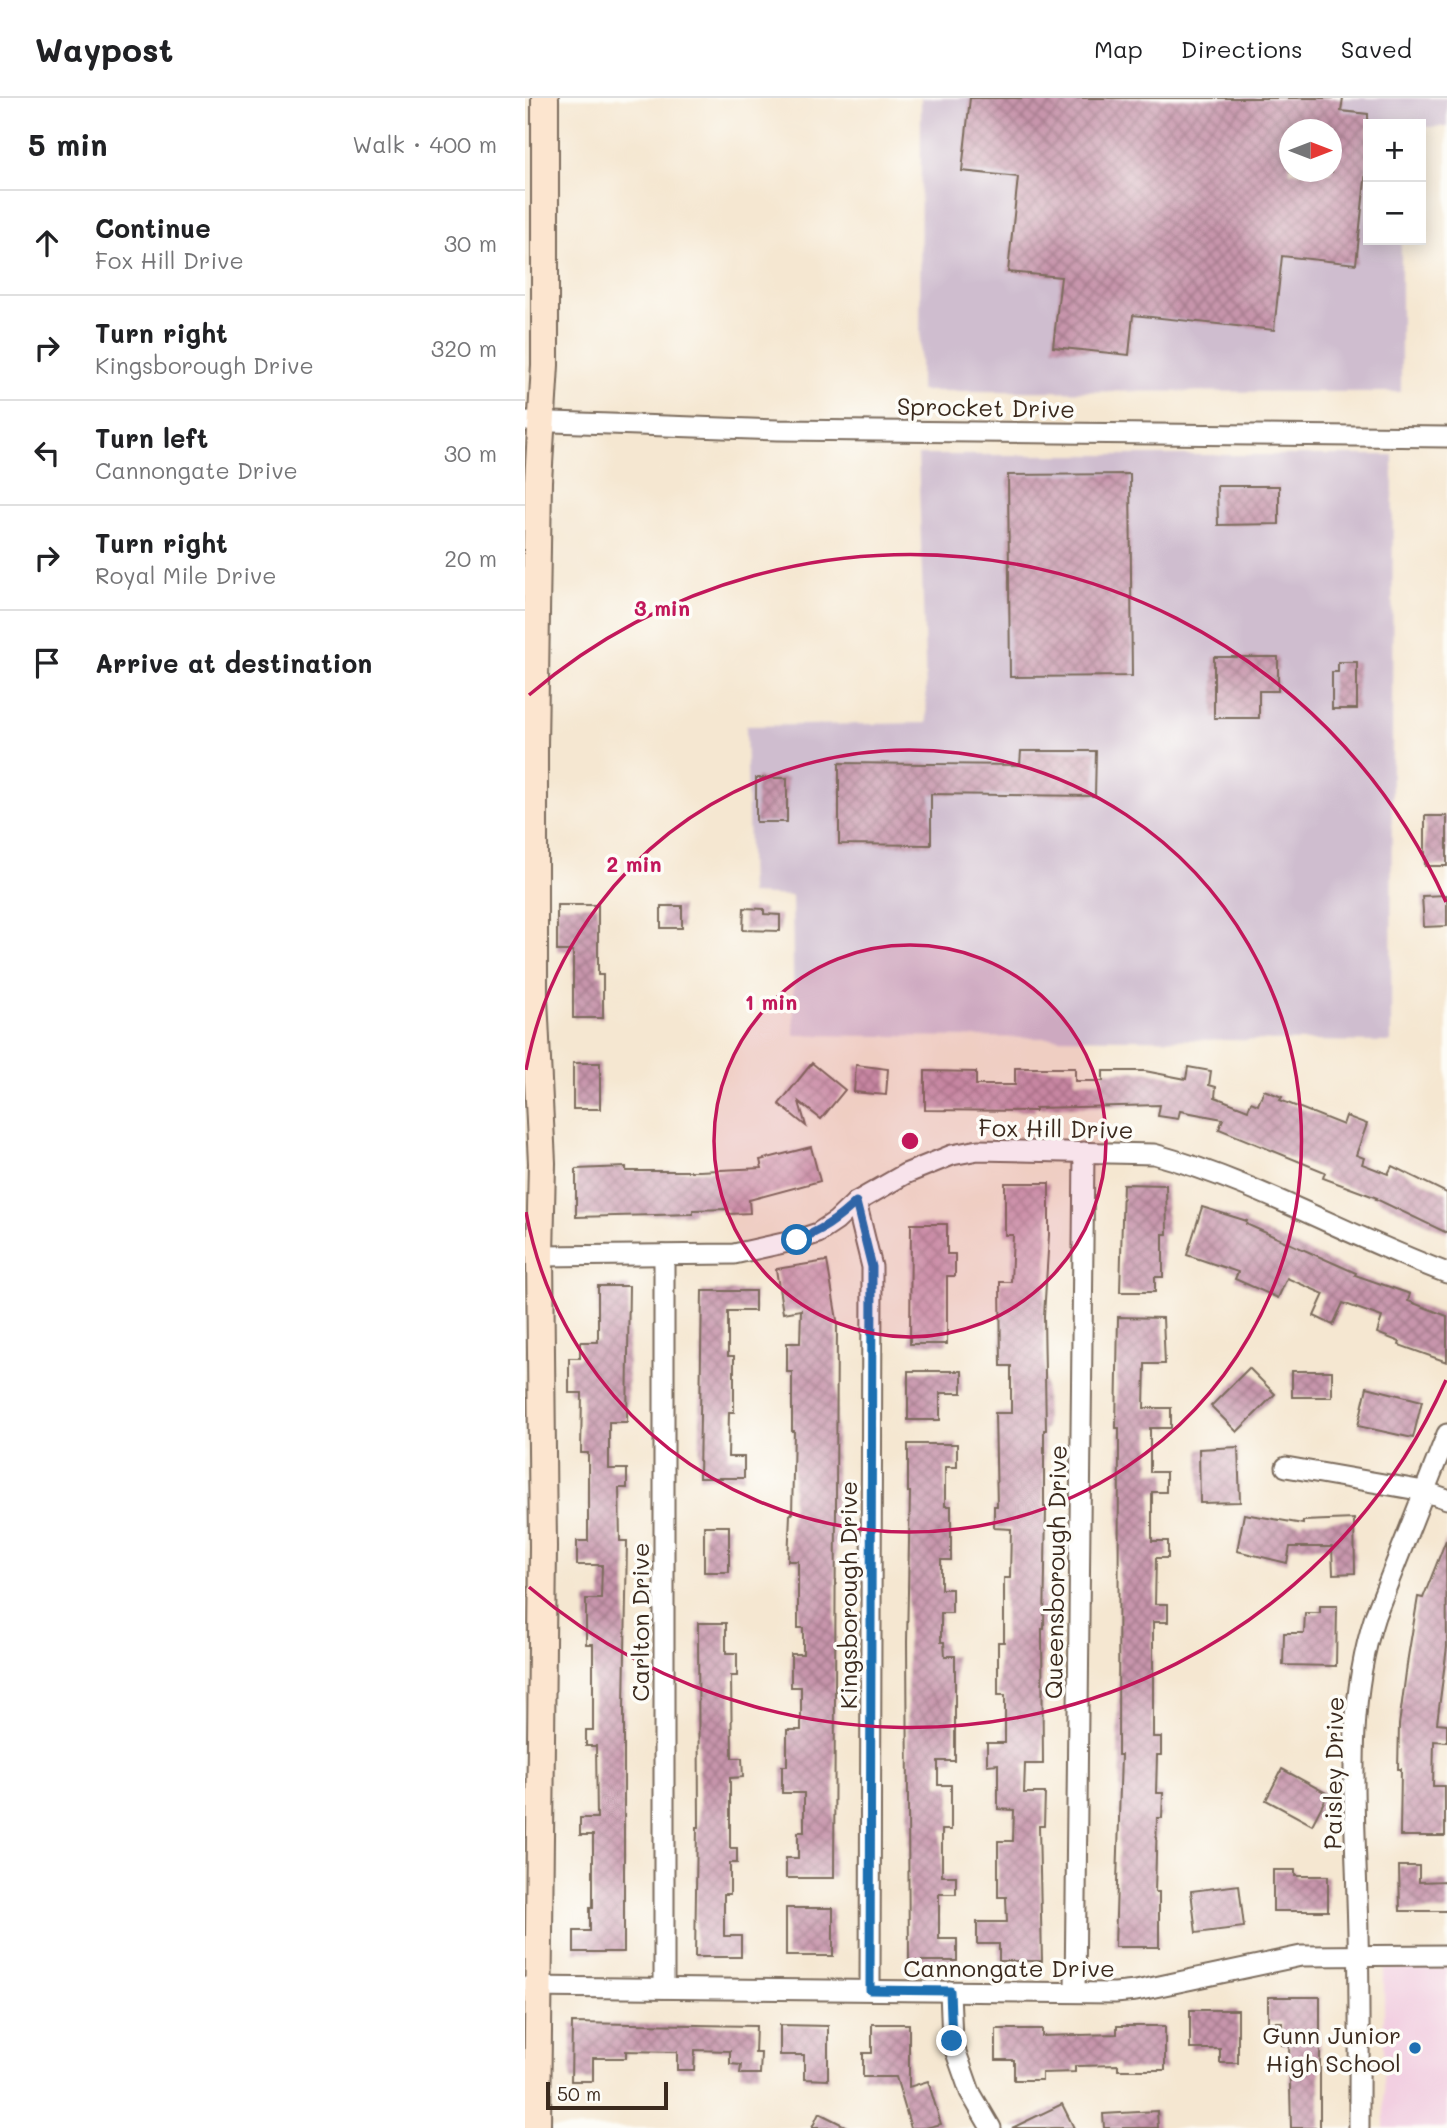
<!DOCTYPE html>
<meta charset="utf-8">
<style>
:root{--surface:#fff;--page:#f6f6f6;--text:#202124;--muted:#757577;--line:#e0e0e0}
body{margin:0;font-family:Mali,sans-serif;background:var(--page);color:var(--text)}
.controls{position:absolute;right:21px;top:21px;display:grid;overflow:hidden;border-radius:0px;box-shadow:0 4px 18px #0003}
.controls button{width:63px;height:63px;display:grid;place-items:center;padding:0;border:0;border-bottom:2px solid var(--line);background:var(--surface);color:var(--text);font:35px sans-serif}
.compass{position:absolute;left:754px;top:21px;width:63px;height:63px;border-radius:50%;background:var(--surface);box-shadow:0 4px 18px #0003;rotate:90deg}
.scale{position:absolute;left:21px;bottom:18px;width:122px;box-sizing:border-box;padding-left:7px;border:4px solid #3b2a1e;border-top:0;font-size:19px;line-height:24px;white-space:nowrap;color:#3b2a1e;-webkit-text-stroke:5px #fdfcf7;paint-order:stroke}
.stop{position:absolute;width:21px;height:21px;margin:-16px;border:5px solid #1f6fb2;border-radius:50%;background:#fff}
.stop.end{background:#1f6fb2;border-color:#fff;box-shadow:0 2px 7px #0008}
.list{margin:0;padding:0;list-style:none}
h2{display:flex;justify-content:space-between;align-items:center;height:91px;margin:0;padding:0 28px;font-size:30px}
h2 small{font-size:23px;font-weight:400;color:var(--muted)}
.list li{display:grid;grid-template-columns:46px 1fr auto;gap:21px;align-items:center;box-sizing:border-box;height:105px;padding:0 28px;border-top:2px solid var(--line)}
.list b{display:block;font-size:26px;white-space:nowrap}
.list p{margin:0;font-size:23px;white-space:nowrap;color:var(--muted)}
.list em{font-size:23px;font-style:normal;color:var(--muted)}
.icon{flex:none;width:38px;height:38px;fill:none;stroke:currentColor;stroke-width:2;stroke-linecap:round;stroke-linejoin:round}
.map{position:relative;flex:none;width:922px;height:2030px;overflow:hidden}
header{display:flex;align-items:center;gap:42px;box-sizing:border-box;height:98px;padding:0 35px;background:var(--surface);border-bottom:2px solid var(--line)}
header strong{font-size:33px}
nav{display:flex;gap:38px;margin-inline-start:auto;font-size:24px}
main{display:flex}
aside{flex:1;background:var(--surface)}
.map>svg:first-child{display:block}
.built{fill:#f2cfe1}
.industrial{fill:#cfbdcf;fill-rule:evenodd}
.building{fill:url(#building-cross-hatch);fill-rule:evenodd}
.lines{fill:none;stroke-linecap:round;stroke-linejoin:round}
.minor-casing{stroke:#7c6c5d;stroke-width:23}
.secondary-casing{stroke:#7c6c5d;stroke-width:30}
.minor{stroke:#fff;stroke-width:19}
.secondary{stroke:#fce5cf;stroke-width:26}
.route{stroke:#1f6fb2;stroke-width:9}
.ring{fill:none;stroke:#c2185b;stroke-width:3.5}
.poi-dot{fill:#1f6fb2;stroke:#fdfcf7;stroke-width:2.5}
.labels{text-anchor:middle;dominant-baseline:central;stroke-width:7;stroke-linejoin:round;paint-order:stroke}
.street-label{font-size:24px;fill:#3b2a1e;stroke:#fdfcf7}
.poi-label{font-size:24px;fill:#3b2a1e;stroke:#fdfcf7;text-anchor:end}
.centre{fill:#c2185b;stroke:#fdfcf7;stroke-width:3.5}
.ring-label{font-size:21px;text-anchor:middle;font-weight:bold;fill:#c2185b;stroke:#fdfcf7;stroke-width:7;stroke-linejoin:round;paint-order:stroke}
</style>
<header>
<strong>Waypost</strong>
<nav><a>Map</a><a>Directions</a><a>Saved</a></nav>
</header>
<main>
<aside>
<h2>5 min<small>Walk · 400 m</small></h2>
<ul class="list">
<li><svg class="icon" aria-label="ahead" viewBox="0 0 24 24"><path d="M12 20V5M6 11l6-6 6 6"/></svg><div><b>Continue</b><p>Fox Hill Drive</p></div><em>30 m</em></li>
<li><svg class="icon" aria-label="right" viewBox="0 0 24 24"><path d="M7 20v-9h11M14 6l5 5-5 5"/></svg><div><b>Turn right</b><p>Kingsborough Drive</p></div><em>320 m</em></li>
<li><svg class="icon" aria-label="left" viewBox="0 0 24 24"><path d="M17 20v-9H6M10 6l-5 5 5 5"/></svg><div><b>Turn left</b><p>Cannongate Drive</p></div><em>30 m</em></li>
<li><svg class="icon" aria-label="right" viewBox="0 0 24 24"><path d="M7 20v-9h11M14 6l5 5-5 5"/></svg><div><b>Turn right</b><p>Royal Mile Drive</p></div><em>20 m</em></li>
<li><svg class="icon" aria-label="arrive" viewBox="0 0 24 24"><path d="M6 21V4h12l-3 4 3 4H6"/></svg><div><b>Arrive at destination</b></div></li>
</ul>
</aside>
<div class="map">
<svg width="922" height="2030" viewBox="0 0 922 2030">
<defs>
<pattern id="building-cross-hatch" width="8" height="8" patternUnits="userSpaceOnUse" patternTransform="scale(1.75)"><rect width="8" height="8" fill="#c795ac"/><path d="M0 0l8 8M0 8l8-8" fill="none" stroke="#a37a8b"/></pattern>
</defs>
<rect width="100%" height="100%" fill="#fdfcf7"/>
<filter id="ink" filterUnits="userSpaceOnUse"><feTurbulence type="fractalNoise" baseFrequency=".0143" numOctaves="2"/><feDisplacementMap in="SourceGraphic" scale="14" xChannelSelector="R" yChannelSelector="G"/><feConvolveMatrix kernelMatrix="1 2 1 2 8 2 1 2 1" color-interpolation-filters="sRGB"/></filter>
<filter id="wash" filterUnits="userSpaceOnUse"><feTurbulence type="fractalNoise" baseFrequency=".00686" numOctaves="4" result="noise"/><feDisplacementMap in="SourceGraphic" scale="28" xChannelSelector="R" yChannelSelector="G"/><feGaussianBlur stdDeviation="1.57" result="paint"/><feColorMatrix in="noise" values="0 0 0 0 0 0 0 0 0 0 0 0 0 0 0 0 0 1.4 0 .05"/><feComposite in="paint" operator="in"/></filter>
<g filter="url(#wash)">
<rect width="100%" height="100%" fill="#f5e7d1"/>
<rect class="built" x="859" y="1869" width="63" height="161"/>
<g class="industrial">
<path d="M 396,0 L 922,0 L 922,29 L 896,29 L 896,26 L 843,26 L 843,142 L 876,142 L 876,294 L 395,293 ZM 764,32 L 806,32 L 806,74 L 764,74 Z"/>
<polygon points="393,357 868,357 866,944 269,937 267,798 225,796 221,628 402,625"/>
</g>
<g id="blocks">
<g class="building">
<path d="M 445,0 L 818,0 L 816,13 L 843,16 L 843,54 L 831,166 L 757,158 L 749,232 L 608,217 L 604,257 L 528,249 L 536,179 L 483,174 L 493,79 L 437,73 ZM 765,32 L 807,32 L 807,74 L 765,74 Z"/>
<polygon points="605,376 607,578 485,579 483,377"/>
<polygon points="692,388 754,388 754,426 693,427"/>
<polygon points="689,559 753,559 753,593 734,593 734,620 689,620"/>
<polygon points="813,564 832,564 832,611 807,611 807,574 813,574"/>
<polygon points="496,653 571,653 570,698 406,696 406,747 314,746 314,665 495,667"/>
<rect x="231" y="680" width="31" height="44"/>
<rect x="900" y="718" width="22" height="50"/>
<polygon points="922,797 922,828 899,829 897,798"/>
<polygon points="32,807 73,807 73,877 78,877 78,920 48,920 48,853 32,853"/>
<rect x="136" y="808" width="21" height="22"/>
<polygon points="219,810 239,811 239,816 255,817 255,833 218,832"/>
<rect x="48" y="965" width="27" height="46"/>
<polygon points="287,965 320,992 296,1021 274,1004 281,1028 254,1006"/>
<polygon points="331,967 363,971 361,997 329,994"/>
<polygon points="663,969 686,973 684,987 691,989 690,999 723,1012 726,1004 733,1007 739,992 757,999 755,1002 818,1027 821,1018 842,1026 831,1057 839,1060 837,1066 863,1076 867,1068 922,1095 922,1135 851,1101 852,1100 798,1080 800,1074 694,1031 698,1021 655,1013 653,1021 633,1018 635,1007 510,1010 510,1013 400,1012 400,973 451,974 451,987 490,987 490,970 550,970 550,983 578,983 578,973 620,973 661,981"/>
<polygon points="286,1049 295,1083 224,1102 225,1115 203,1116 202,1111 168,1112 168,1116 51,1119 51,1071 101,1069 101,1073 174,1073 237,1070 235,1062"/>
<polygon points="480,1085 524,1085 524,1137 519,1218 521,1332 519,1332 519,1409 521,1409 519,1531 517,1531 518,1666 500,1666 499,1695 520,1695 519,1728 514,1728 517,1863 474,1863 474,1846 452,1846 452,1824 482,1824 481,1799 473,1799 473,1743 488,1743 489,1712 473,1711 473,1666 462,1667 462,1645 480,1645 480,1597 473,1597 473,1544 479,1544 479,1480 485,1480 486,1431 469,1430 469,1408 472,1408 470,1315 486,1315 486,1268 476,1268 475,1184 486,1184 488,1137 480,1137"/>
<polygon points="598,1086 641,1087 642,1136 638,1136 638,1179 630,1179 630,1194 595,1194"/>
<polygon points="677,1109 722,1123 721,1126 831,1175 830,1177 885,1196 883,1203 922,1218 922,1264 874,1247 875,1244 852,1235 857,1219 818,1205 808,1227 789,1218 799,1196 762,1180 753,1200 710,1181 713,1174 662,1157"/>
<polygon points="386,1126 422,1126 422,1156 430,1156 430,1178 422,1178 422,1246 385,1246"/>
<polygon points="302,1163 312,1222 309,1780 261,1780 261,1760 273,1760 273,1734 279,1734 279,1695 257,1695 257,1668 262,1668 262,1632 276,1632 276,1589 266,1589 266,1556 278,1556 278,1530 273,1530 273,1463 263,1463 265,1416 267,1416 269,1333 267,1333 267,1274 262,1274 262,1245 275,1245 276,1212 258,1215 251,1171"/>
<polygon points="73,1188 104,1188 102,1324 84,1324 84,1371 102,1371 102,1390 94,1390 95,1443 102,1443 99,1610 99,1854 49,1854 49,1833 65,1833 65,1810 68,1810 68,1737 55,1737 55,1720 72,1720 71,1648 61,1648 61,1632 68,1632 68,1546 61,1546 61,1501 76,1501 77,1467 52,1467 52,1443 63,1443 63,1355 56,1355 57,1295 44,1295 44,1260 55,1260 55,1244 73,1244"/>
<polygon points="177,1193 230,1193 230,1213 203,1213 203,1258 209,1258 209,1314 204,1314 203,1359 219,1359 219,1380 174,1380"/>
<polygon points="593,1219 638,1220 640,1266 620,1266 619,1310 646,1310 646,1330 625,1330 625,1374 641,1374 641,1394 627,1394 627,1443 643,1443 643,1460 631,1460 630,1506 643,1506 643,1524 628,1524 628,1639 636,1639 636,1657 632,1657 631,1695 638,1695 637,1720 632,1720 630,1794 634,1794 634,1849 590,1849 596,1657 593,1657 594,1330 591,1330"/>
<polygon points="724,1270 750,1296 712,1334 686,1308"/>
<polygon points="383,1273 437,1273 437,1295 415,1295 415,1322 383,1322"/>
<rect x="767" y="1273" width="40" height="26"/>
<polygon points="842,1289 897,1303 888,1340 833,1328"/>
<polygon points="383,1346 432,1346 432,1369 420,1369 420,1408 426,1408 426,1462 416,1462 416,1491 427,1491 427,1515 416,1515 416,1544 419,1544 420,1558 430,1558 430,1663 413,1663 413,1687 426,1687 426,1732 417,1732 417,1778 431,1778 431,1796 414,1796 414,1841 432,1841 432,1863 384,1863 382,1544 385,1394 383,1394"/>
<polygon points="713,1349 715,1404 675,1405 674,1351"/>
<polygon points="719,1416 778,1426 778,1423 829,1421 830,1475 808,1476 807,1449 765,1449 762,1465 712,1453"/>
<rect x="179" y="1428" width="25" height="46"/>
<polygon points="921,1442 922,1549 912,1625 922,1626 922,1644 909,1643 908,1688 920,1688 920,1738 875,1738 876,1671 873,1671 874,1627 883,1559 893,1499 898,1500"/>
<polygon points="795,1508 812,1508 811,1568 758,1567 759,1535 779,1535 780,1515 795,1515"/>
<polygon points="173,1525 201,1525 201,1555 212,1555 212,1578 206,1578 207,1660 217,1660 218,1679 205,1680 205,1750 212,1750 212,1765 205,1765 205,1796 199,1796 199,1838 216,1838 216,1859 170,1859 172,1729 174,1729"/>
<polygon points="757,1671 803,1696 787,1727 741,1702"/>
<polygon points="874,1768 894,1768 894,1784 922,1783 922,1813 875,1813"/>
<polygon points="748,1772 770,1772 770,1778 803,1778 803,1813 748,1813"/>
<polygon points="714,1787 719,1829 671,1835 666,1793"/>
<rect x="261" y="1810" width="47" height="48"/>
<polygon points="743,1899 795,1899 795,2030 766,2030 764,1947 757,1947 757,1924 743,1924"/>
<polygon points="665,1912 713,1912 713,1965 695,1965 695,1951 665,1951"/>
<polygon points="47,1925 231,1928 230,1955 236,1955 235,1976 215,1976 216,1967 205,1966 205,1953 170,1952 169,1972 152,1972 152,1954 101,1953 101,1960 68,1960 68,1983 46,1983"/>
<polygon points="347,1926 384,1926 384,1989 403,1983 416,2026 401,2030 386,2030 371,1979 338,1979 338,1955 347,1955"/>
<polygon points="255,1927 303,1928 303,1982 279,1981 279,1957 255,1957"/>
<polygon points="592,1928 640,1928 640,1972 593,1972 593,1967 550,1968 550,1974 517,1975 517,1982 489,1982 489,1962 471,1962 471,1931 517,1931 517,1938 592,1936"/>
<polygon points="537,2006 549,2030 487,2030"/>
<polygon points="632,2013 633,2030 579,2030 578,2016"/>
<polygon points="294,2015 324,2030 287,2030"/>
</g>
</g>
</g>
<g filter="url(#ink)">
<use href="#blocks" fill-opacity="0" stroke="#7c6c5d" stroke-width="2"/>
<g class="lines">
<defs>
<g id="minor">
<polyline points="0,323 253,332 922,339"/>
<polyline points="331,1104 347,1169 345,1892"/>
<polyline points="139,1157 139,1890"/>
<path d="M 15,1158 L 209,1156 L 272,1142 L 293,1135 L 311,1123 L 331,1104 L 380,1076 L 427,1057 L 453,1052 L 629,1056 C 731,1084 823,1138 922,1175"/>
<polyline points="761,1369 899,1393 922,1401"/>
<polyline points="0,1889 590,1895 611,1893 776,1858 922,1857"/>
<polyline points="425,1893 427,1943 445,1994 466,2030"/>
<polyline points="550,1894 559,1054"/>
<path d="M 834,2030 C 834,1954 835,1878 832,1802 C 830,1706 820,1610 850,1518 L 922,1336"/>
</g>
<polyline id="secondary" points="12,2030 18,1448 15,1158 17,1065 9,900 9,648 13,383 20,267 20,0"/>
</defs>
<use href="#minor" class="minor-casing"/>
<use href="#secondary" class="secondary-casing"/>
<use href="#minor" class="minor"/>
<use href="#secondary" class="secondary"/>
</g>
</g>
<g class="lines" filter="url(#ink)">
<path class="route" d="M 272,1142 C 296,1133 312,1122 331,1104 L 347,1169 L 345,1892 L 425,1893 L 427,1943"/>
</g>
<circle cx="385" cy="1043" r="196" fill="#c2185b" fill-opacity=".12"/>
<g class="ring">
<circle cx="385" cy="1043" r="196"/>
<path d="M1 972A391 391 0 1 1 1 1114"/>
<path d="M921 1282A587 587 0 0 1 4 1489M4 597A587 587 0 0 1 921 804"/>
</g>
<circle class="poi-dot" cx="890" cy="1950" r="7"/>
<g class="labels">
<g class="street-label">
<text transform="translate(461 309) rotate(1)">Sprocket Drive</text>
<text transform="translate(531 1030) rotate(1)">Fox Hill Drive</text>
<text transform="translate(530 1474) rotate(-89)">Queensborough Drive</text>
<text transform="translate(322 1497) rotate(-90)">Kingsborough Drive</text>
<text transform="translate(114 1524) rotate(-90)">Carlton Drive</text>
<text transform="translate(808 1675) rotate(-89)">Paisley Drive</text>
<text x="484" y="1869">Cannongate Drive</text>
</g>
<g class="poi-label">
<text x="876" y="1936">Gunn Junior<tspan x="876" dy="28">High School</tspan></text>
</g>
</g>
<circle cx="385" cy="1043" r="10" class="centre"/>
<g class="ring-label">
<text x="137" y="518">3 min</text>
<text x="109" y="774">2 min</text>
<text x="246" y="912">1 min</text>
</g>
</svg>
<div class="controls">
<button>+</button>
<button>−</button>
</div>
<svg class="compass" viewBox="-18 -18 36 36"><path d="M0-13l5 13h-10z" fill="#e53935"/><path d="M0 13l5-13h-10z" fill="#757577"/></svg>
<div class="scale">50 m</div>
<div class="stop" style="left:272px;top:1142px"></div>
<div class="stop end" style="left:427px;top:1943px"></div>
</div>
</main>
